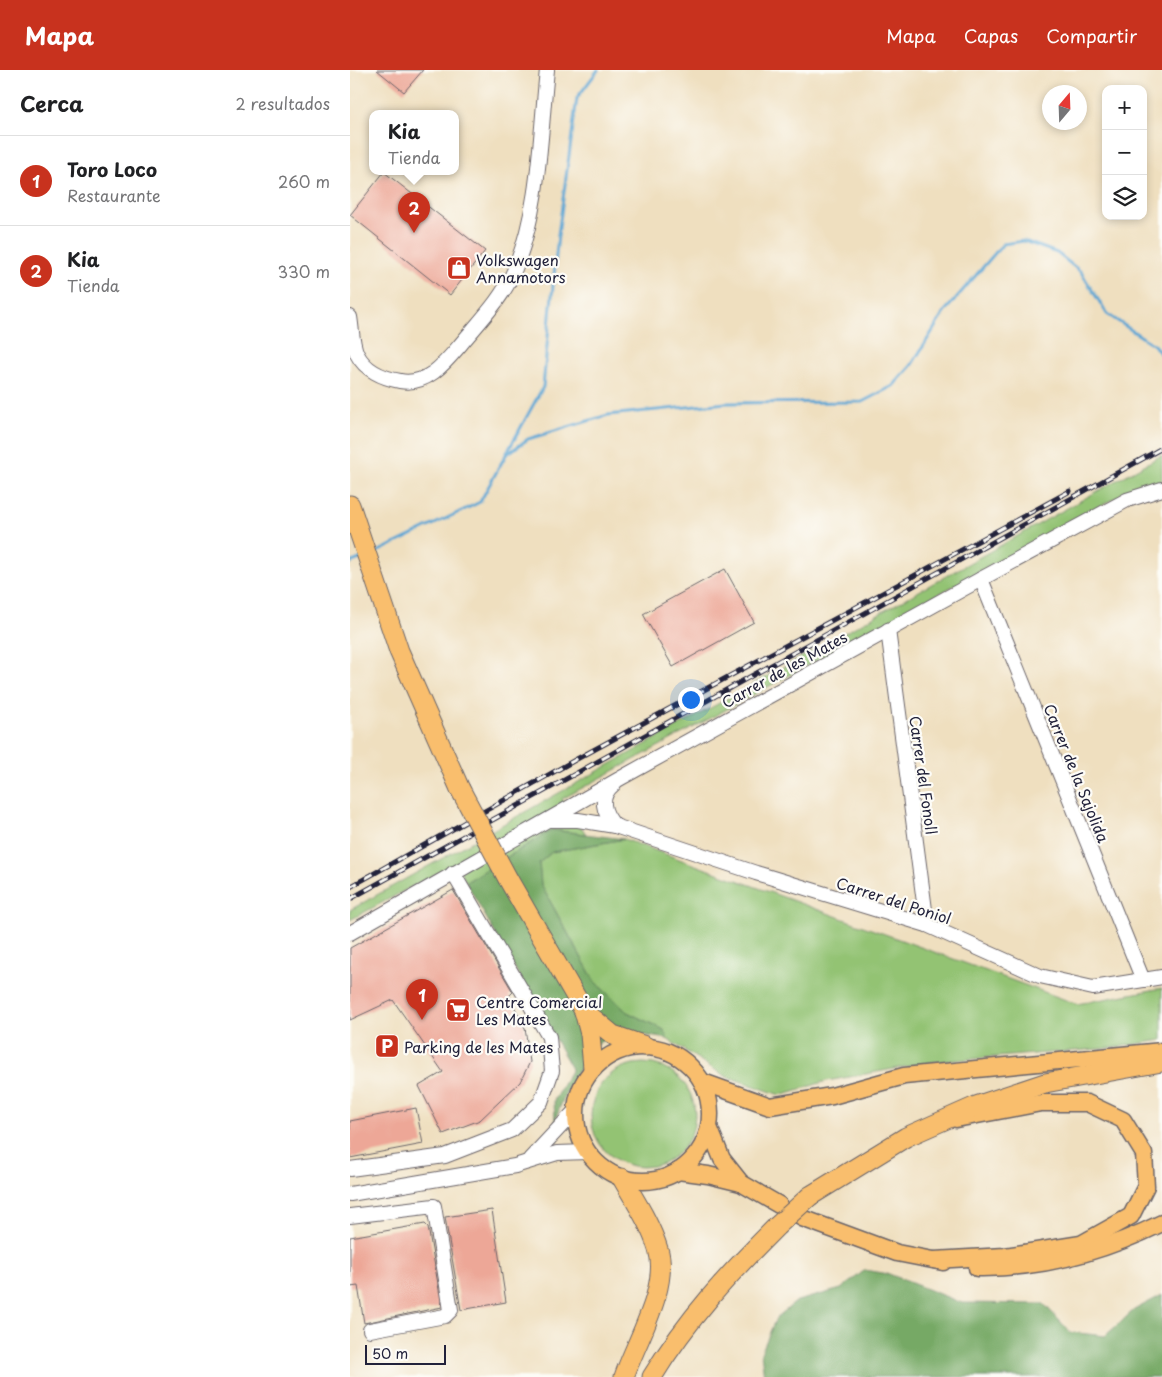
<!DOCTYPE html>
<html lang="es">
<meta charset="utf-8">
<style>
:root{--surface:#fff;--page:#f2f2f2;--text:#202124;--muted:#757577;--line:#e0e0e0;--accent:#c8321e}
body{margin:0;font-family:"Playpen Sans",sans-serif;background:var(--page);color:var(--text)}
.controls{position:absolute;right:15px;top:15px;display:grid;overflow:hidden;border-radius:10px;box-shadow:0 2px 8px #0003}
.controls button{width:45px;height:45px;display:grid;place-items:center;padding:0;border:0;border-bottom:1px solid var(--line);background:var(--surface);color:var(--text);font:25px sans-serif}
.compass{position:absolute;left:692px;top:15px;width:45px;height:45px;border-radius:50%;background:var(--surface);box-shadow:0 2px 8px #0003;rotate:19deg}
.scale{position:absolute;left:15px;bottom:12px;width:81px;box-sizing:border-box;padding-left:5px;border:2px solid #22223b;border-top:0;font-size:14px;line-height:18px;white-space:nowrap;color:#22223b;-webkit-text-stroke:4px #fdfcf7;paint-order:stroke}
.you{position:absolute;left:340px;top:629px;width:18px;height:18px;margin:-12px;border:4px solid #fff;border-radius:50%;background:#1a73e8;box-shadow:0 0 0 8px #1a73e833}
.badge{display:grid;place-items:center;width:32px;height:32px;border-radius:50%;background:var(--accent);color:#fff;font-size:16px;font-weight:700}
.pin{position:absolute;translate:-50% -41px;filter:drop-shadow(0 1px 2px #0008)}
.pin::after{content:'';position:absolute;top:26px;width:18px;height:15px;background:inherit;clip-path:polygon(0 0,100% 0,50% 100%)}
.popup{position:absolute;left:19px;top:40px;width:90px;height:65px;box-sizing:border-box;display:grid;place-content:center;border-radius:10px;background:var(--surface);filter:drop-shadow(0 1px 4px #0005);font-size:16px;white-space:nowrap;color:var(--muted)}
.popup b{font-size:19px;color:var(--text)}
.popup::after{content:'';position:absolute;left:50%;top:100%;margin-left:-10px;border:10px solid transparent;border-top-color:var(--surface)}
.list{margin:0;padding:0;list-style:none}
h2{display:flex;justify-content:space-between;align-items:center;height:65px;margin:0;padding:0 20px;font-size:21px}
h2 small{font-size:16px;font-weight:400;color:var(--muted)}
.list li{display:grid;grid-template-columns:32px 1fr auto;gap:15px;align-items:center;box-sizing:border-box;height:90px;padding:0 20px;border-top:1px solid var(--line)}
.list b{display:block;font-size:19px;white-space:nowrap}
.list p{margin:0;font-size:16px;white-space:nowrap;color:var(--muted)}
.list em{font-size:16px;font-style:normal;color:var(--muted)}
.icon{flex:none;width:28px;height:28px;fill:none;stroke:currentColor;stroke-width:2;stroke-linecap:round;stroke-linejoin:round}
.map{position:relative;flex:none;width:812px;height:1307px;overflow:hidden}
header{display:flex;align-items:center;gap:30px;box-sizing:border-box;height:70px;padding:0 25px;background:var(--accent);color:#fff}
header strong{font-size:24px}
nav{display:flex;gap:28px;margin-inline-start:auto;font-size:18px}
main{display:flex}
aside{flex:1;background:var(--surface)}
.map>svg:first-child{display:block}
.green{fill:#93c373;stroke:#5a7257}
.forest{fill:#76a965;stroke:#4c6650}
.lines{fill:none;stroke-linecap:round;stroke-linejoin:round}
.stream{stroke:#5ba5d3;stroke-width:3}
.building{fill:#eda797}
.minor-casing{stroke:#6a6469;stroke-width:16}
.major-casing{stroke:#6a6469;stroke-width:19}
.highway-casing{stroke:#6a6469;stroke-width:21}
.minor{stroke:#fff;stroke-width:14}
.major{stroke:#f9be6d;stroke-width:16}
.highway{stroke:#f9be6d;stroke-width:19}
.rail-casing{stroke:#22223b;stroke-width:5}
.rail{stroke:#fdfcf7;stroke-width:3;stroke-dasharray:9;stroke-linecap:butt}
.highway-bridge-casing{stroke:#6a6469;stroke-width:21;stroke-linecap:butt}
.highway-bridge{stroke:#f9be6d;stroke-width:19}
.labels{text-anchor:middle;dominant-baseline:central;stroke-width:4.5;stroke-linejoin:round;paint-order:stroke}
.poi-label{font-size:15px;fill:#22223b;stroke:#fdfcf7;text-anchor:start}
.street-label{font-size:15px;fill:#22223b;stroke:#fdfcf7}
</style>
<header>
<strong>Mapa</strong>
<nav><a>Mapa</a><a>Capas</a><a>Compartir</a></nav>
</header>
<main>
<aside>
<h2>Cerca<small>2 resultados</small></h2>
<ul class="list">
<li><span class="badge">1</span><div><b>Toro Loco</b><p>Restaurante</p></div><em>260 m</em></li>
<li><span class="badge">2</span><div><b>Kia</b><p>Tienda</p></div><em>330 m</em></li>
</ul>
</aside>
<div class="map">
<svg width="812" height="1307" viewBox="0 0 812 1307">
<rect width="100%" height="100%" fill="#fdfcf7"/>
<filter id="ink" filterUnits="userSpaceOnUse"><feTurbulence type="fractalNoise" baseFrequency=".02" numOctaves="2"/><feDisplacementMap in="SourceGraphic" scale="10" xChannelSelector="R" yChannelSelector="G"/><feConvolveMatrix kernelMatrix="1 2 1 2 8 2 1 2 1" color-interpolation-filters="sRGB"/></filter>
<filter id="wash" filterUnits="userSpaceOnUse"><feTurbulence type="fractalNoise" baseFrequency=".0096" numOctaves="4" result="noise"/><feDisplacementMap in="SourceGraphic" scale="20" xChannelSelector="R" yChannelSelector="G"/><feGaussianBlur stdDeviation="1.12" result="paint"/><feColorMatrix in="noise" values="0 0 0 0 0 0 0 0 0 0 0 0 0 0 0 0 0 1.4 0 .05"/><feComposite in="paint" operator="in"/></filter>
<g filter="url(#wash)">
<rect width="100%" height="100%" fill="#efdfbf"/>
<g class="green">
<polygon points="812,385 812,411 767,427 212,729 236,764 202,760 116,812 106,793 0,850 0,840"/>
<polygon points="274,769 727,934 812,918 812,970 761,978 582,992 477,1011 430,1025 373,1005 317,969 314,960 277,942 245,912 191,815 189,793 202,782"/>
<circle cx="293" cy="1045" r="52"/>
</g>
<g class="forest">
<path d="M 202,760 L 274,769 L 202,782 L 189,793 L 191,815 L 245,912 L 277,942 L 314,960 L 317,969 L 293,965 L 251,971 C 227,999 216,1017 205,1052 L 204,1030 L 222,999 L 116,812 Z"/>
<polygon points="515,1200 539,1204 612,1233 694,1234 720,1262 755,1266 784,1240 812,1225 812,1307 414,1307 411,1283 426,1248 447,1231 491,1219"/>
</g>
<g class="lines">
<g class="stream">
<polyline points="157,384 178,369 258,345 376,333 512,332 543,316 561,296 595,241 653,174 674,171 707,183 731,202 757,244 804,275 812,286"/>
<polyline points="23,484 130,432 193,317 208,165 227,28 248,0"/>
<polyline points="0,493 12,488"/>
</g>
</g>
<g id="blocks">
<g class="building">
<polygon points="27,0 73,0 54,22"/>
<polygon points="34,102 135,181 100,225 0,145"/>
<polygon points="375,499 404,552 323,597 293,544"/>
<polygon points="103,820 163,922 159,926 175,958 180,992 170,1012 130,1050 93,1064 69,1016 93,1002 43,930 0,950 0,878"/>
<polygon points="66,1038 73,1074 0,1088 0,1051"/>
<polygon points="142,1140 156,1232 111,1240 95,1147"/>
<polygon points="75,1154 78,1157 92,1237 14,1253 8,1216 0,1217 0,1167"/>
</g>
</g>
</g>
<g filter="url(#ink)">
<use href="#blocks" fill-opacity="0" stroke="#6a6469" stroke-width="1"/>
<g class="lines">
<defs>
<g id="minor">
<path d="M 0,247 C 2,258 2,274 7,284 C 15,300 33,308 50,311 C 77,316 95,293 111,274 C 129,252 153,228 164,201 C 190,139 190,66 197,0"/>
<polyline points="631,509 793,910"/>
<polyline points="538,560 577,855"/>
<path d="M 264,714 C 248,727 253,743 265,756"/>
<polyline points="200,750 228,750 265,756 406,803 577,855 690,906 743,918 812,907"/>
<polyline points="0,863 271,708 631,509 777,430 812,419"/>
<polyline points="180,1089 225,1041"/>
<polyline points="0,1099 95,1086 162,1060 191,1032 202,1001 199,967 103,803"/>
<polyline points="0,1124 165,1096 207,1083 238,1082"/>
<polyline points="0,1146 84,1136 101,1240 95,1246 20,1260"/>
</g>
<g id="major">
<circle cx="293" cy="1044" r="67"/>
<polyline points="353,1012 420,1036 482,1026 554,1006 812,981"/>
<polyline points="359,1057 372,1089 391,1113"/>
<polyline points="328,1101 358,1105 391,1113 429,1135"/>
<polyline points="452,1148 547,1183 593,1192"/>
<polyline points="584,1190 655,1186 731,1174 781,1146 796,1116 794,1084 773,1050 737,1033 691,1033 606,1049"/>
<path d="M 627,1198 C 693,1199 753,1182 812,1153"/>
</g>
<g id="highway">
<polyline points="0,435 49,581 110,719"/>
<polyline points="158,809 234,941 240,964 243,998"/>
<polyline points="234,941 263,965 295,976"/>
<path d="M 272,1108 C 285,1131 300,1153 308,1179 C 320,1217 286,1271 274,1307"/>
<polyline points="460,1126 556,1067 626,1036 695,1013 812,992"/>
<path d="M 302,1307 C 338,1248 379,1204 427,1156"/>
</g>
</defs>
<use href="#minor" class="minor-casing"/>
<use href="#major" class="major-casing"/>
<use href="#highway" class="highway-casing"/>
<use href="#minor" class="minor"/>
<use href="#major" class="major"/>
<use href="#highway" class="highway"/>
<defs>
<g id="rail">
<polyline points="0,817 225,690 720,421"/>
<polyline points="0,829 812,378"/>
</g>
</defs>
<use href="#rail" class="rail-casing"/>
<use href="#rail" class="rail"/>
<defs>
<g id="highway-bridge">
<polyline points="110,719 158,809"/>
<polyline points="427,1156 460,1126"/>
</g>
</defs>
<use href="#highway-bridge" class="highway-bridge-casing"/>
<use href="#highway-bridge" class="highway-bridge"/>
</g>
</g>
<defs>
<symbol id="shop-square" viewBox="-11 -11 22 22"><rect x="-9" y="-9" width="18" height="18" rx="4" fill="#c8321e" stroke="#fdfcf7"/><path d="M-5-2.5h2.3a2.7 3.5 0 0 1 5.4 0H5L5.5 6h-11ZM-1.5-2.5h3a1.5 2.3 0 0 0-3 0Z" fill="#fff"/></symbol>
<symbol id="supermarket-square" viewBox="-11 -11 22 22"><rect x="-9" y="-9" width="18" height="18" rx="4" fill="#c8321e" stroke="#fdfcf7"/><path d="M-6-5.5h2.5l.6 2H6L4.5 2H-2.5L-4.4-4H-6ZM-1.5 3.2a1.3 1.3 0 1 0 .1 0ZM3 3.2a1.3 1.3 0 1 0 .1 0Z" fill="#fff"/></symbol>
<symbol id="parking-square" viewBox="-11 -11 22 22"><rect x="-9" y="-9" width="18" height="18" rx="4" fill="#c8321e" stroke="#fdfcf7"/><path d="M-3.5-5.5H1a3.5 3.5 0 0 1 0 7H-1V5.5H-3.5ZM-1-3.4V-.6H.8a1.4 1.4 0 0 0 0-2.8Z" fill="#fff"/></symbol>
</defs>
<g fill-rule="evenodd">
<use href="#shop-square" x="95" y="184" width="28" height="28"/>
<use href="#supermarket-square" x="94" y="926" width="28" height="28"/>
<use href="#parking-square" x="23" y="962" width="28" height="28"/>
</g>
<g class="labels">
<g class="poi-label">
<text x="126" y="189">Volkswagen<tspan x="126" dy="17">Annamotors</tspan></text>
<text x="126" y="931">Centre Comercial<tspan x="126" dy="17">Les Mates</tspan></text>
<text x="54" y="976">Parking de les Mates</text>
</g>
<g class="street-label">
<text transform="translate(434 599) rotate(-29)">Carrer de les Mates</text>
<text transform="translate(727 703) rotate(68)">Carrer de la Sajolida</text>
<text transform="translate(574 705) rotate(82)">Carrer del Fonoll</text>
<text transform="translate(544 830) rotate(18)">Carrer del Poniol</text>
</g>
</g>
</svg>
<div class="controls">
<button>+</button>
<button>−</button>
<button><svg class="icon" aria-label="layers" viewBox="0 0 24 24"><path d="M12 4l9 5-9 5-9-5zM3 14l9 5 9-5"/></svg></button>
</div>
<svg class="compass" viewBox="-18 -18 36 36"><path d="M0-13l5 13h-10z" fill="#e53935"/><path d="M0 13l5-13h-10z" fill="#757577"/></svg>
<div class="scale">50 m</div>
<div class="you"></div>
<div class="pin badge" style="left:72px;top:950px">1</div>
<div class="pin badge" style="left:64px;top:163px">2</div>
<div class="popup"><b>Kia</b>Tienda</div>
</div>
</main>
